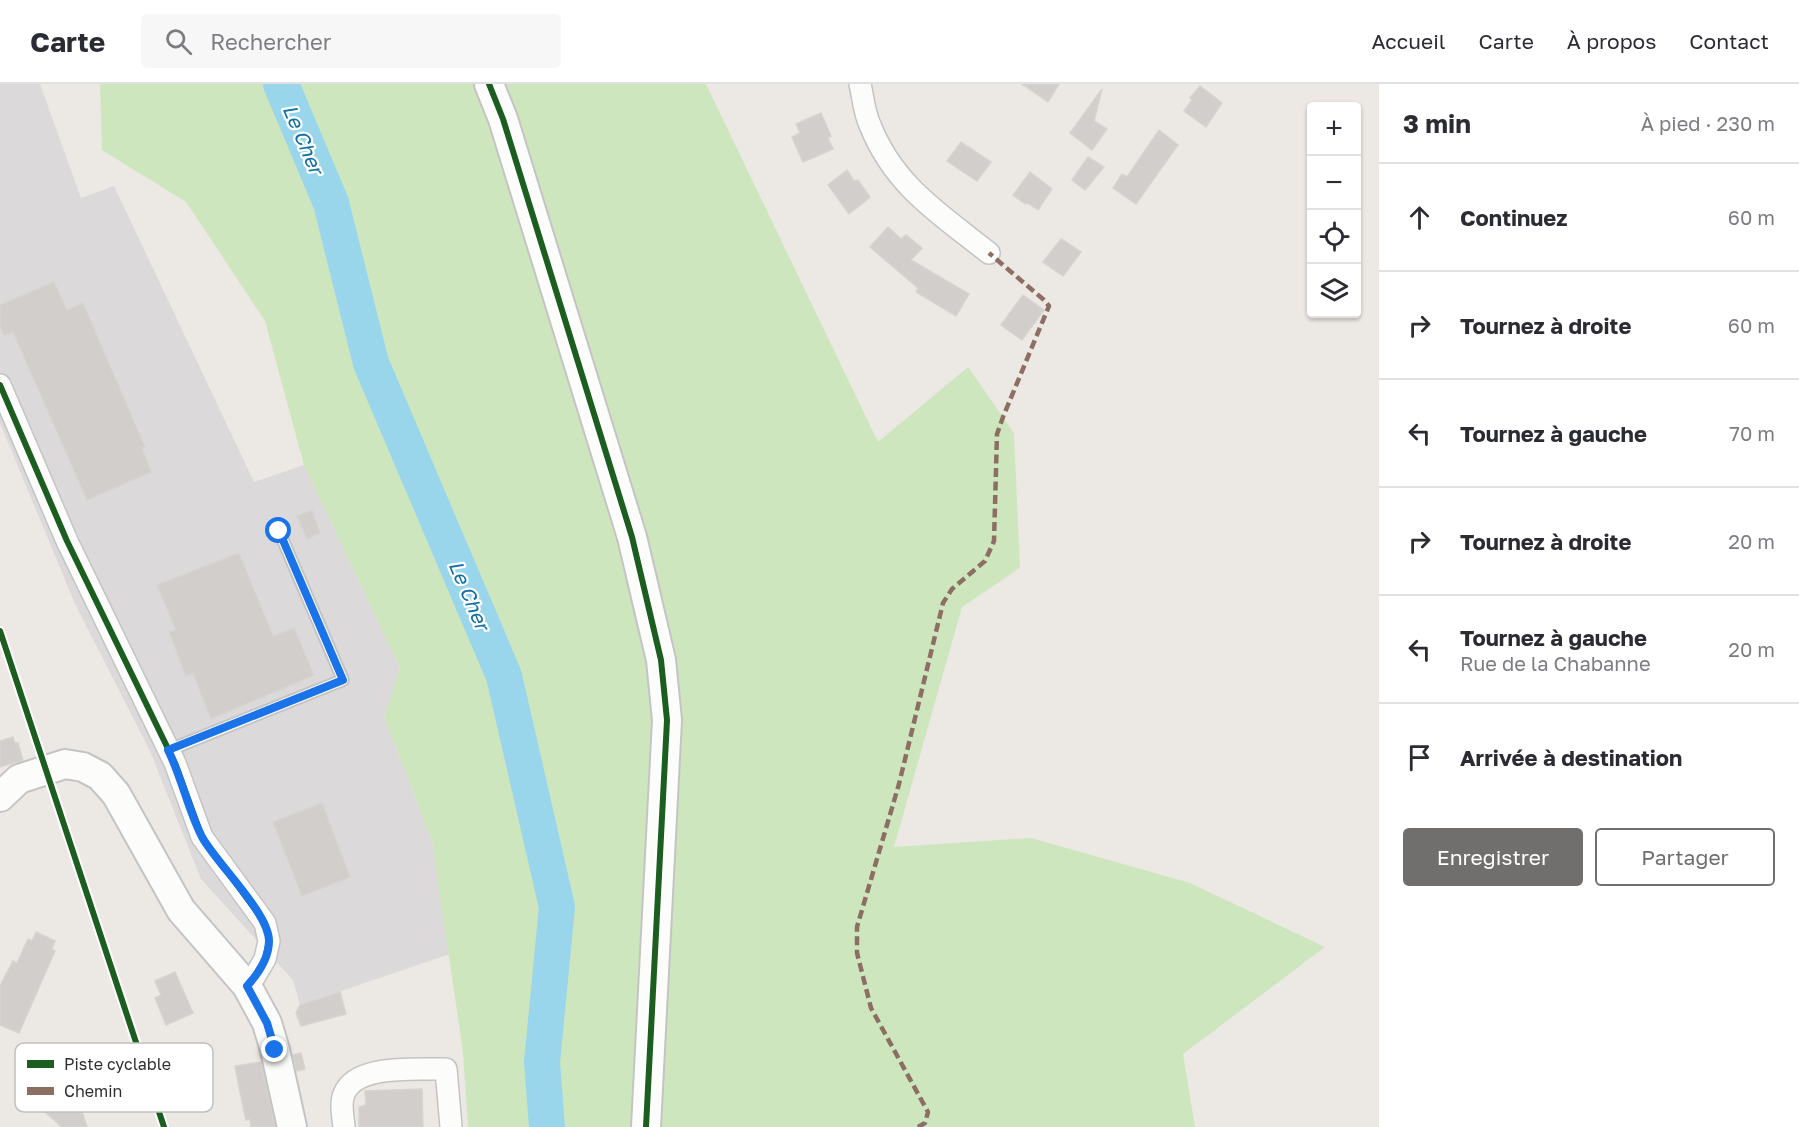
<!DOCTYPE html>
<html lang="fr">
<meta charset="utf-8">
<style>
:root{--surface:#fff;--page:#f7f7f7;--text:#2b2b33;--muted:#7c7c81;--line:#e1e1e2;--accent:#706f6e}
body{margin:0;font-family:"Golos Text",sans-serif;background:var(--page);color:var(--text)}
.controls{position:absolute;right:18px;top:18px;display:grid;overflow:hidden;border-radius:6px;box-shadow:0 2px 4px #0004}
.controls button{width:54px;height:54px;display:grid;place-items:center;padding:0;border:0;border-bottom:2px solid var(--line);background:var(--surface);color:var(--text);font:30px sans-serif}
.stop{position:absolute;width:18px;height:18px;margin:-14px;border:4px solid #1a73e8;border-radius:50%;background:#fff}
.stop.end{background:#1a73e8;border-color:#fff;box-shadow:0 2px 6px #0008}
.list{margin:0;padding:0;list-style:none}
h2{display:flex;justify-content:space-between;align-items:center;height:78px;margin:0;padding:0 24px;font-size:26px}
h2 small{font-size:20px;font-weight:400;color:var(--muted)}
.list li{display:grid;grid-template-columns:39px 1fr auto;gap:18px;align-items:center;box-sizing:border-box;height:108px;padding:0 24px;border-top:2px solid var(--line)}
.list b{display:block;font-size:22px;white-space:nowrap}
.list p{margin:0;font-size:20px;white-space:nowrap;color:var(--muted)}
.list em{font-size:20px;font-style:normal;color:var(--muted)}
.actions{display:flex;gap:12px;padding:18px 24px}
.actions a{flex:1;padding:14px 0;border:2px solid var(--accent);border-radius:6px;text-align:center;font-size:21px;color:var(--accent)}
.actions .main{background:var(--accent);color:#fff}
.icon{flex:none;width:33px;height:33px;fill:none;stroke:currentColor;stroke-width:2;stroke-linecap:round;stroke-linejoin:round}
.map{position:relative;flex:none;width:1379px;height:1043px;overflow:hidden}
header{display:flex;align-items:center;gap:36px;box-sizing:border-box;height:84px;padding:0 30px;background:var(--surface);border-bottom:2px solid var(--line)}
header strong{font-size:28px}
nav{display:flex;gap:33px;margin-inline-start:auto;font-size:21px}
.search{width:420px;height:54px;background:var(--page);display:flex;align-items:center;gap:15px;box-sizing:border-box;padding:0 21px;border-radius:6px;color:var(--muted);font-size:22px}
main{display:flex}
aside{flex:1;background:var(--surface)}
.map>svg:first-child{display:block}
.industrial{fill:#dcd9db}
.green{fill:#cee6be}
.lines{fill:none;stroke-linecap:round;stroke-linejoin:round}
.river{stroke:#99d6ec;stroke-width:36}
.building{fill:#d1cecb;stroke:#d7d4d0;stroke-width:1.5}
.lane-casing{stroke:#c5c4c5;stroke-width:14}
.street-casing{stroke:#c5c4c5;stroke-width:24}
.secondary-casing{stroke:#c5c4c5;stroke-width:32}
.lane{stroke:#fcfcfb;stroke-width:10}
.street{stroke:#fcfcfb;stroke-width:21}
.secondary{stroke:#fcfcfb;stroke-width:28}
.quiet{stroke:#8d6e63;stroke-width:4.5;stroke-dasharray:9 4.5;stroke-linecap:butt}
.cycleway-casing{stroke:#fff;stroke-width:10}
.cycleway{stroke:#1b5e20;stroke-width:6}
.route{stroke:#1a73e8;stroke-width:8}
.labels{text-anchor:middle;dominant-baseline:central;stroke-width:4.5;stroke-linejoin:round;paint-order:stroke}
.water-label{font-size:20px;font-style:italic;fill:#0d6fa3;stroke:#fff}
.key{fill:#fff;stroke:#c0c0c0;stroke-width:1.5}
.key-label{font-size:16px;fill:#2e2e2e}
</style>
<header>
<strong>Carte</strong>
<div class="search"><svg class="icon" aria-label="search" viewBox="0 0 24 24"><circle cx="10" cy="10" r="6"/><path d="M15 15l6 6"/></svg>Rechercher</div>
<nav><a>Accueil</a><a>Carte</a><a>À propos</a><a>Contact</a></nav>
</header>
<main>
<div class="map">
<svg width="1379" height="1043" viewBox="0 0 1379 1043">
<rect width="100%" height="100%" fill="#ece8e4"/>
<polygon class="industrial" points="0,0 40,0 81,114 114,102 254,398 304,381 400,584 384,633 432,757 450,870 300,921 293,896 201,795 150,667 75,520 0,339"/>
<polygon class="green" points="100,0 706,0 878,358 968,283 1014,349 1020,484 962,523 894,763 1031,754 1190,799 1325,863 1183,970 1195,1043 468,1043 463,968 432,757 384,633 400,584 304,381 265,237 186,118 102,66"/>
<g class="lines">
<polyline class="river" points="281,0 331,119 371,279 504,592 557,823 542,978 547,1043"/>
</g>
<g class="building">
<polygon points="1022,0 1059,0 1048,18"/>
<polygon points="1200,2 1222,19 1206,43 1184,27 1192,16 1190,14"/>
<polygon points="1102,5 1094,37 1107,45 1092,66 1070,49"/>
<polygon points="821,29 831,52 828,54 833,65 803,78 792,53 800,49 796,40"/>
<polygon points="1159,46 1178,61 1136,120 1113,104 1122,90 1127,93"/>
<polygon points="961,58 991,78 977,97 947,77"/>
<polygon points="1088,73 1104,83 1085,106 1072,96"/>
<polygon points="847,86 854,97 858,96 870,113 849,130 828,101"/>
<polygon points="1030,88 1052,105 1038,126 1028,119 1025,120 1013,111"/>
<polygon points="888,143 901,155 906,151 922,164 911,176 969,210 956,232 916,208 918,204 870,163"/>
<polygon points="1061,155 1081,168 1063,192 1043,178"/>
<polygon points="54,198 67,226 83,219 145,363 142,364 151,388 87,416 13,248 4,251 0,242 0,221"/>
<polygon points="1023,211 1044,226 1022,256 1001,241"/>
<polygon points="312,426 320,449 307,455 297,432"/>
<polygon points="239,469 273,552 294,544 314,591 211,635 193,589 186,592 169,548 176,546 157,501"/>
<polygon points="13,653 15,659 18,659 23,676 0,683 0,657"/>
<polygon points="322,719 350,793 302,812 273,738"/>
<polygon points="36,848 55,857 52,865 55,867 19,949 0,941 0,902 13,877 17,879 28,855 32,857"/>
<polygon points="175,888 193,929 166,941 155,914 161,911 155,897"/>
<polygon points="340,908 346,930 301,942 296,929 300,921"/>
<polygon points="301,969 305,985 297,987 293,971"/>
<polygon points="261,978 274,1037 275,1043 251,1043 250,1035 246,1036 242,1018 235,982"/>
<polygon points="422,1005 423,1043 359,1043 359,1023 366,1021 365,1007"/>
<polygon points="61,1010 82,1027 87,1043 62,1043 45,1028"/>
</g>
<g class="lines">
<defs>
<polyline id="lane" points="169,666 343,596 279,447"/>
<g id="street">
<path d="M 860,0 C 863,13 864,28 870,41 C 894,102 940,130 989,169"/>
<polyline points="0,301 67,457 175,679 202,753 265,839 269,857 265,875 255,892 247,902"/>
<path d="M 344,1043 C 343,1033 340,1019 344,1010 C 356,979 419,986 446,985 L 451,1043"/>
</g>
<g id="secondary">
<polyline points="489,0 503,35 632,453 661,576 667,636 646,1043"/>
<polyline points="0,713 19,695 65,680 83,683 100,692 116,710 181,826 247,902 267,939 275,966 292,1043"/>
</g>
</defs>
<use href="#lane" class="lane-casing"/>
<use href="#street" class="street-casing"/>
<use href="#secondary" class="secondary-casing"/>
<use href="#lane" class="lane"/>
<use href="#street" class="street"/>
<use href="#secondary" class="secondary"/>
<polyline class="quiet" points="918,1043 925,1039 928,1028 871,924 857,869 857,843 899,700 943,519 952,505 985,477 994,457 997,350 1003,333 1049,222 1044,216 989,169"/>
<defs>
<g id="cycleway">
<polyline points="489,0 503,35 632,453 661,576 667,636 646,1043"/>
<polyline points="0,301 67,457 175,679 202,753 265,839 269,857 265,875 255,892 247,902"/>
<polyline points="0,547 164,1043"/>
</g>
</defs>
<use href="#cycleway" class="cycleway-casing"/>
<use href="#cycleway" class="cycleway"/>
</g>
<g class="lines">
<path class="route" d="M 275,966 L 267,939 L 247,902 C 258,890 269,874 269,857 C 269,829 217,780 202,753 C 188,726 182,694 168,666 L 343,596 L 279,447"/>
</g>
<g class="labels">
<g class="water-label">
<text transform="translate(304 55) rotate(67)">Le Cher</text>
<text transform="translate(470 511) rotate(67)">Le Cher</text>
</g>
</g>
<rect x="15" y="959" width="198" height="69" rx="9" class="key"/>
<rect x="27" y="976" width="27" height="8" fill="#1b5e20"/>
<rect x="27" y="1003" width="27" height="8" fill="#8d6e63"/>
<g class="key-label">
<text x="64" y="986">Piste cyclable</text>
<text x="64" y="1013">Chemin</text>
</g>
</svg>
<div class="controls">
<button>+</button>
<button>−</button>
<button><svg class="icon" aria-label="locate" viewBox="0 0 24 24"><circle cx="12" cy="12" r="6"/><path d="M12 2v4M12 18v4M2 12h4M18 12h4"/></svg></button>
<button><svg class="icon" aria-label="layers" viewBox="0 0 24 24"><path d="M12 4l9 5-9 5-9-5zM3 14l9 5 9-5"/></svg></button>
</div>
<div class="stop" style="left:279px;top:447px"></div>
<div class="stop end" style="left:275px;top:966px"></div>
</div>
<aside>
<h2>3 min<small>À pied · 230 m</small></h2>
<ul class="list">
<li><svg class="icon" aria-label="ahead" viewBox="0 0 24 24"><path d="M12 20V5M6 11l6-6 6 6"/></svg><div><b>Continuez</b></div><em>60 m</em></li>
<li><svg class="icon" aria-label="right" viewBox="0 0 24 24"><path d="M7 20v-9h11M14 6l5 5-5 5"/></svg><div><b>Tournez à droite</b></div><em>60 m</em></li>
<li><svg class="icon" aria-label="left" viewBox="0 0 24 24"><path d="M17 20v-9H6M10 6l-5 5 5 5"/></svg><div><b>Tournez à gauche</b></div><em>70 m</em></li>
<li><svg class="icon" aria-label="right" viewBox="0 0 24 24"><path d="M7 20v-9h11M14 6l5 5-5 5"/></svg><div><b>Tournez à droite</b></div><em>20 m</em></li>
<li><svg class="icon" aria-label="left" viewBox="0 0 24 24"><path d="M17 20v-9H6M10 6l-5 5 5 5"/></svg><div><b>Tournez à gauche</b><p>Rue de la Chabanne</p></div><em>20 m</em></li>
<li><svg class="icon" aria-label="arrive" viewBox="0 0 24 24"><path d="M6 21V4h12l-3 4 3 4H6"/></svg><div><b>Arrivée à destination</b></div></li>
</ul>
<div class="actions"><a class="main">Enregistrer</a><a>Partager</a></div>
</aside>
</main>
